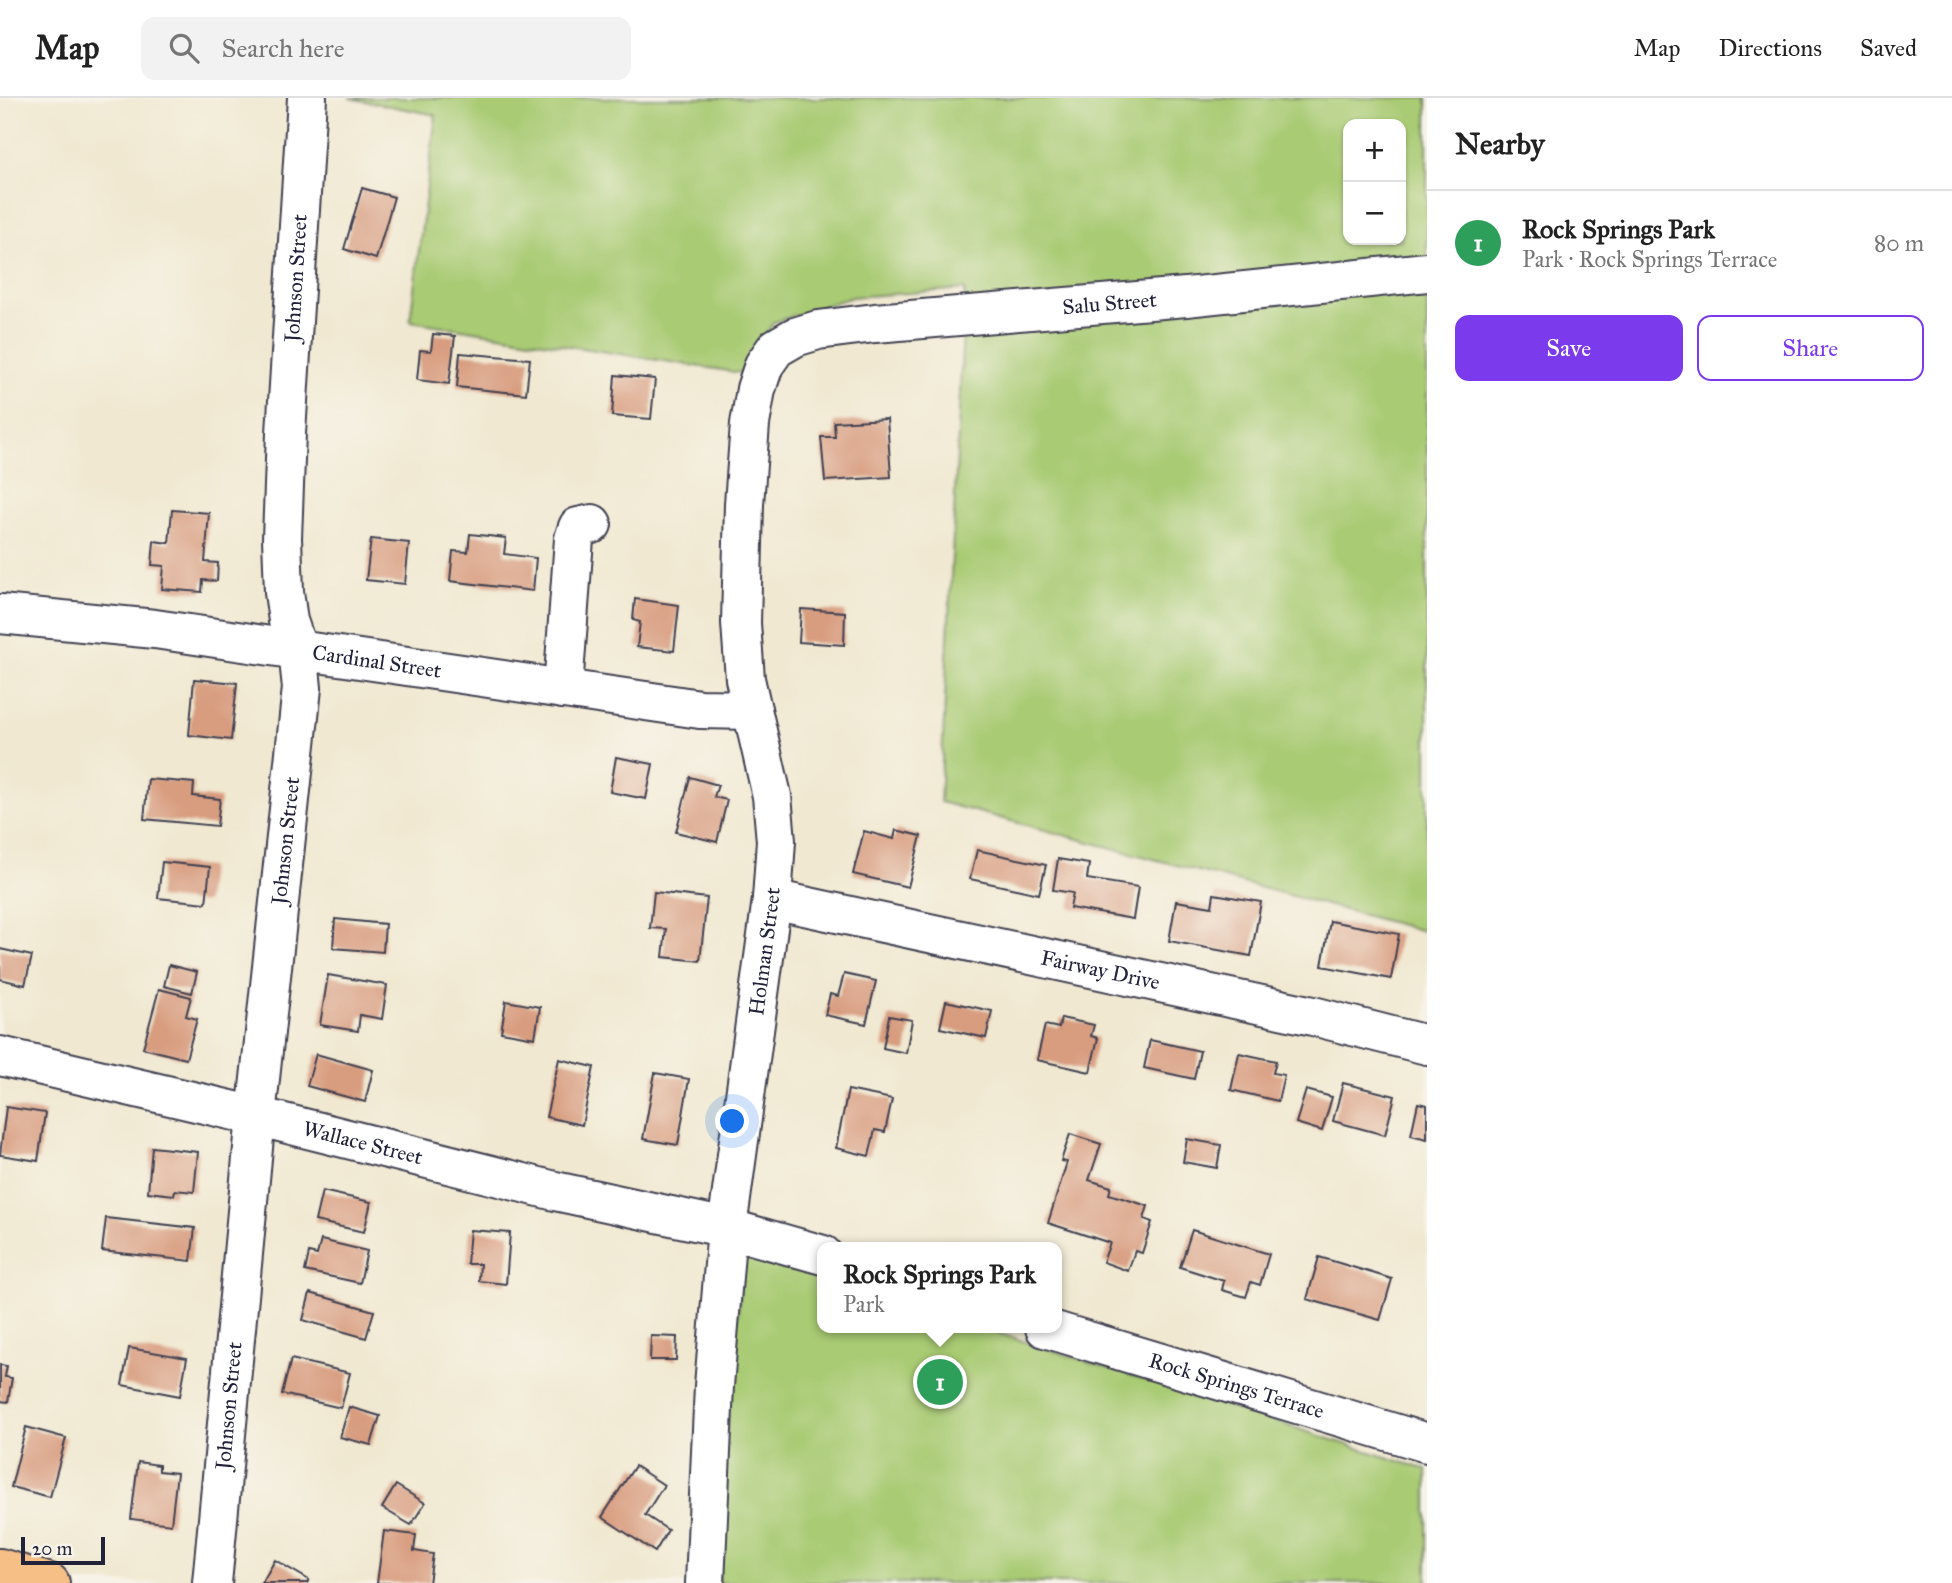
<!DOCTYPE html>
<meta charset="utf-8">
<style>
:root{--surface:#fff;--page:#f2f2f2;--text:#222;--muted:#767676;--line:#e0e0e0;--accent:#7c3aed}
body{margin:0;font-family:"IM FELL Great Primer",serif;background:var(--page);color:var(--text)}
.controls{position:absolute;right:21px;top:21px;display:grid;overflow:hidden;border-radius:14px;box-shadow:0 2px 5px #0004}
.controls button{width:63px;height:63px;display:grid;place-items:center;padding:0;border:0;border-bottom:2px solid var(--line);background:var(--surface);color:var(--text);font:35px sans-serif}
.scale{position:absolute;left:21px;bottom:18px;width:84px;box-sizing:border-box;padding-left:7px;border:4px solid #22223b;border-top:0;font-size:19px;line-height:24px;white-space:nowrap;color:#22223b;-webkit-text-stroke:5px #f7f3e8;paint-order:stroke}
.you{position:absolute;left:733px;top:1024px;width:24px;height:24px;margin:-18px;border:5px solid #fff;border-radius:50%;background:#1a73e8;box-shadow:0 0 0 10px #1a73e833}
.badge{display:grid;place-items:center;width:46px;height:46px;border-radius:50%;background:var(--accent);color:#fff;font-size:23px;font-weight:700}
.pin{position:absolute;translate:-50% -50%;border:4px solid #fff;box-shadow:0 2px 7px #0006}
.popup{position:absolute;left:817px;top:1144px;width:245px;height:91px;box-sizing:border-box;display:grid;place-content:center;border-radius:14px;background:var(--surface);filter:drop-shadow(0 2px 5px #0005);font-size:23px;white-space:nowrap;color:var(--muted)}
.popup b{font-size:26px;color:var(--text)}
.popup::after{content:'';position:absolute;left:50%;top:100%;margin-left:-14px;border:14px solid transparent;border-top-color:var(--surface)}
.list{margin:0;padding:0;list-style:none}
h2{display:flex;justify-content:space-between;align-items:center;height:91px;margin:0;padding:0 28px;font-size:30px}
h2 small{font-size:23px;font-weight:400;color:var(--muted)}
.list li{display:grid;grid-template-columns:46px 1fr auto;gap:21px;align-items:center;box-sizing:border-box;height:105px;padding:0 28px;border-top:2px solid var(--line)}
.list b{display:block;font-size:26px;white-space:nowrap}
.list p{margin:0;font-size:23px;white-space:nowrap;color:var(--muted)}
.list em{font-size:23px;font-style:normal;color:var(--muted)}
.actions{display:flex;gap:14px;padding:21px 28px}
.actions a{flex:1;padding:16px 0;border:2px solid var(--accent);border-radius:14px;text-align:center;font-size:24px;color:var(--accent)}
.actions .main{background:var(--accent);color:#fff}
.icon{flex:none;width:38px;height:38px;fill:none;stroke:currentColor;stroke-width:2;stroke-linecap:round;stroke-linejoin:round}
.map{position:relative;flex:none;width:1427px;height:1485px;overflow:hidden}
header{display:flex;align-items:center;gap:42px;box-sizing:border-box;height:98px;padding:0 35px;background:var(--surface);border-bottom:2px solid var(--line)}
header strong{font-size:33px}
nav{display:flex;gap:38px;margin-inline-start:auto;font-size:24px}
.search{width:490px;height:63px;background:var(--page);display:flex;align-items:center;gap:18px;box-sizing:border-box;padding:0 24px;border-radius:14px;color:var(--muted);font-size:26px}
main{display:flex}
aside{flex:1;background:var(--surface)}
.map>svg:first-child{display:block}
.green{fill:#a9cb73;stroke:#667657;stroke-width:2;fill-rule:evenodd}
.building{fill:#d89c7f}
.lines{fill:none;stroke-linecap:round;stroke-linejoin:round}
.minor-casing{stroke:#414051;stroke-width:42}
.major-casing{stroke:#414051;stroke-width:42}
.minor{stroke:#fff;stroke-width:38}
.major{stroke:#f5bf86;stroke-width:38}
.labels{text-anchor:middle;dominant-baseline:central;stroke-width:6;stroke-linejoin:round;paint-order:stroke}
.street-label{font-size:21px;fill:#22223b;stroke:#f7f3e8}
</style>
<header>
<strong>Map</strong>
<div class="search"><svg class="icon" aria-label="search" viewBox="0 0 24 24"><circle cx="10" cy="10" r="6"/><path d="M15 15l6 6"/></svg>Search here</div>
<nav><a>Map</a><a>Directions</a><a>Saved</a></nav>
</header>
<main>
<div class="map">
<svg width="1427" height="1485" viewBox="0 0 1427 1485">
<rect width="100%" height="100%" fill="#f7f3e8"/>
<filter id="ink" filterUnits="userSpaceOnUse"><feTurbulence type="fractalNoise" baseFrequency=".0143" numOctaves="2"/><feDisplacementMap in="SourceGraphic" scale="14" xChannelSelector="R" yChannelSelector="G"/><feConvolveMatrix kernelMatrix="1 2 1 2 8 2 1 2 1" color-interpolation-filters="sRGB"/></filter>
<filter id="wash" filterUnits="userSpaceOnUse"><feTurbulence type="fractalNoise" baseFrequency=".00686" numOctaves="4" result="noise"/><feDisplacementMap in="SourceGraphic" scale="28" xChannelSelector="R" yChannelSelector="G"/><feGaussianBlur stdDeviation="1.57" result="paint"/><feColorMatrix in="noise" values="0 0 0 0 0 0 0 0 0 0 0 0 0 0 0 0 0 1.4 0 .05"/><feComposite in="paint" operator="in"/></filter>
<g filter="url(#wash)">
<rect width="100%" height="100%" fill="#f0e8d0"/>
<g class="green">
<path d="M 349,0 L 1427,0 L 1427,834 L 940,704 L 965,191 L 852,199 L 774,224 L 740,275 L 410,223 L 436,17 ZM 1348,26 L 1401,26 L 1401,142 L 1348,142 Z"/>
<polygon points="744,1153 823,1179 823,1230 982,1230 1427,1372 1427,1485 719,1485 720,1401"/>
</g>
<g id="blocks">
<g class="building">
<polygon points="362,90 394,99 376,161 344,151"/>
<polygon points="433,236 455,238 449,286 417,282 420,252 431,253"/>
<polygon points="460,255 530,261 526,296 457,289"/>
<polygon points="615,277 655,281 651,321 612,318"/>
<polygon points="887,321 891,379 825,383 821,339 835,339 834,324"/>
<polygon points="172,412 209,415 205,464 218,465 217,483 203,482 202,494 162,491 164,468 152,467 154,443 169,445"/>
<polygon points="470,436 506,440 504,456 536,460 533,493 450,483 453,453 468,454"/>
<polygon points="371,441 409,445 405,486 366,482"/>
<polygon points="635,501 679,507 674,553 637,549 640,524 633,522"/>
<polygon points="801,511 845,514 844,547 799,544"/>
<polygon points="194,581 237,585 231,642 189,637"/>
<polygon points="616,659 653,666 646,701 610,694"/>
<polygon points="690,679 718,687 714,699 727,702 717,744 676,734"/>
<polygon points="148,681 194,685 193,698 220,701 217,728 144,721"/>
<polygon points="896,732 921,738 908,789 853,776 864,733 894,741"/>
<polygon points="977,752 1046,767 1039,796 970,781"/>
<polygon points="1058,761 1089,766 1087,781 1138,789 1133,821 1070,810 1073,795 1053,792"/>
<polygon points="162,764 210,769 206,805 158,800"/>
<polygon points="654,794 707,800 700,863 663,859 666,831 650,830"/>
<polygon points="1214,796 1261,804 1251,858 1169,843 1176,803 1212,809"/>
<polygon points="335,821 385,826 383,854 333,850"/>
<polygon points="1330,823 1399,836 1391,881 1322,868"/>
<polygon points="0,851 32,858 25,887 0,881"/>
<polygon points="169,867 197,874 192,895 164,888"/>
<polygon points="844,876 876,883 866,926 825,917 830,896 838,898"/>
<polygon points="328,877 387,887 382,921 360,917 358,933 320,927"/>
<polygon points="159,891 191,899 186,918 197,921 186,961 143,950"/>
<polygon points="506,903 540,909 535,940 501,934"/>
<polygon points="946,903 992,913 986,940 940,930"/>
<polygon points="889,918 912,922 906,955 883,950"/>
<polygon points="1061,920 1094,927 1091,938 1098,940 1090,974 1037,962 1045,927 1059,930"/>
<polygon points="1150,942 1200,953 1194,981 1144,970"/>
<polygon points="1239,955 1276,963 1273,975 1284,977 1278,1003 1231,992"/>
<polygon points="316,956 373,972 365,1004 307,988"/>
<polygon points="559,961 594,969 582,1027 546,1019"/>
<polygon points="655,975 689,981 678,1047 643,1041"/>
<polygon points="1343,985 1395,998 1385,1037 1333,1023"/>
<polygon points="848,992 892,1001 885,1034 875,1032 869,1058 836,1050"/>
<polygon points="1306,992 1332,999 1322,1033 1296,1025"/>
<polygon points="1418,1005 1427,1007 1427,1041 1411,1037"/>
<polygon points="6,1009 45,1015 38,1063 0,1057"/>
<polygon points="1070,1036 1101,1046 1089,1082 1111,1089 1109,1096 1148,1108 1144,1121 1152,1124 1142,1155 1135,1153 1128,1173 1103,1164 1110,1145 1048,1125 1067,1064 1061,1063"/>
<polygon points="1187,1041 1221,1047 1217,1070 1183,1064"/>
<polygon points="152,1049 198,1054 194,1094 175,1092 174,1097 148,1094"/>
<polygon points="322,1093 371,1104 364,1134 315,1123"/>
<polygon points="106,1120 195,1130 191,1163 102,1153"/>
<polygon points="470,1132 510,1135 506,1186 479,1183 480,1166 467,1166"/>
<polygon points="1192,1132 1269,1156 1260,1187 1251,1184 1246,1199 1222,1192 1224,1183 1180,1169"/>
<polygon points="321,1142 367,1153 360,1185 305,1173 309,1155 317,1157"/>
<polygon points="1319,1159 1392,1181 1380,1222 1307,1201"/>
<polygon points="310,1195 374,1213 366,1240 303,1222"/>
<polygon points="651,1238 677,1239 676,1262 650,1262"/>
<polygon points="129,1250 187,1260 180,1298 122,1287"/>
<polygon points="291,1261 350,1275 341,1310 282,1296"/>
<polygon points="0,1267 7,1268 5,1279 12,1280 8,1304 0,1303"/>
<polygon points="349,1309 380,1318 371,1347 340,1339"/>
<polygon points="26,1329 66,1340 50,1399 11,1389"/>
<polygon points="138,1364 159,1367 159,1373 177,1375 171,1426 131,1421"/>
<polygon points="635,1368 664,1387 645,1417 668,1432 655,1454 602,1419"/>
<polygon points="396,1387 425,1405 411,1427 382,1410"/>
<polygon points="384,1433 416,1437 414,1453 433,1456 429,1485 377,1485"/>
<polygon points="275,1462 309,1482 307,1485 262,1485"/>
</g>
</g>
</g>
<g filter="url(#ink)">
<use href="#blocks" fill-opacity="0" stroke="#414051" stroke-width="2"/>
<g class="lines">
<defs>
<g id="minor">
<path id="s1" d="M 0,516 L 155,531 L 700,611 L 752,612"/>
<polyline points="563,591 574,441 578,429 592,426"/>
<path id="s2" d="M 772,801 L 1313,918 L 1427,947"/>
<path id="s3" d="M 0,958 L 256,1018 L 555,1093 L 727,1130 L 823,1157"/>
<path id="s4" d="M 1045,1230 L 1427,1345"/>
<path id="s5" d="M 212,1485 L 256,1018 L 302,590 L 298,552 L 288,523 L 284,494 L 282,440 L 286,335 L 307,0"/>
<path id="s6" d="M 705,1485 L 714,1288 L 727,1130 L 772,801 L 776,743 L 772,698 L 745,581 L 741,525 L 744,406 L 750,326 L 756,291 L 764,267 L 776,250 L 795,239 L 818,232 L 875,225 L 1186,199 L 1427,174"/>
</g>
<polyline id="major" points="0,1470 50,1485"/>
</defs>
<use href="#minor" class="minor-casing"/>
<use href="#major" class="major-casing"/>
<use href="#minor" class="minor"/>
<use href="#major" class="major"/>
</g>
</g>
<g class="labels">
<g class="street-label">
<text stroke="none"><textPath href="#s5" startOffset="1312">Johnson Street</textPath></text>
<text stroke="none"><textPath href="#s6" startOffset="1587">Salu Street</textPath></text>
<text stroke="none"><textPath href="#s1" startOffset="380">Cardinal Street</textPath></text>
<text stroke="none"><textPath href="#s5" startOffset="746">Johnson Street</textPath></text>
<text stroke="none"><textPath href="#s6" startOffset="635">Holman Street</textPath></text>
<text stroke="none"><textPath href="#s2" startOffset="336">Fairway Drive</textPath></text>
<text stroke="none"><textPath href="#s3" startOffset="373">Wallace Street</textPath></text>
<text stroke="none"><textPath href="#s4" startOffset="200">Rock Springs Terrace</textPath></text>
<text stroke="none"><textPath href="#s5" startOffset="178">Johnson Street</textPath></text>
</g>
</g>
</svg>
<div class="controls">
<button>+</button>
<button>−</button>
</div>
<div class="scale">20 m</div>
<div class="you"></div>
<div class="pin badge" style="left:940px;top:1284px;background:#2e9e5b">1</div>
<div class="popup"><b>Rock Springs Park</b>Park</div>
</div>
<aside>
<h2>Nearby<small></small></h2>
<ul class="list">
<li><span class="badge" style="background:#2e9e5b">1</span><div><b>Rock Springs Park</b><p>Park · Rock Springs Terrace</p></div><em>80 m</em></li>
</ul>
<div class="actions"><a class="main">Save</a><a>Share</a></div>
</aside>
</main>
